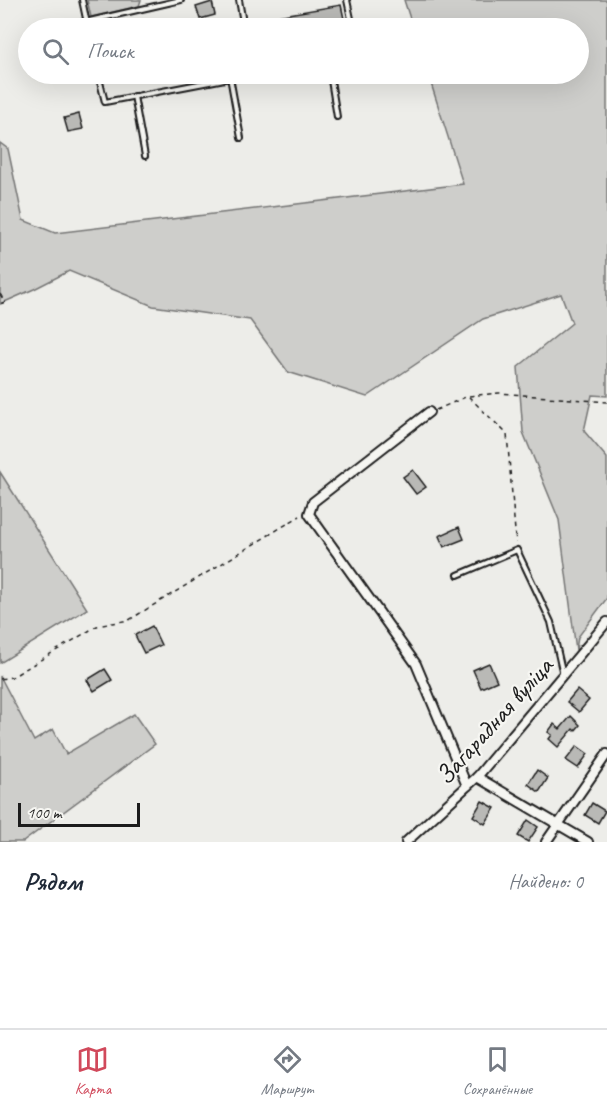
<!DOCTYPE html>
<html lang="ru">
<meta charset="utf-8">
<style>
:root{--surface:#fff;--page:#f6f6f7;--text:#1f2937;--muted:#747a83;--line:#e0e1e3;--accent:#d1495b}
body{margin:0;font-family:Caveat,sans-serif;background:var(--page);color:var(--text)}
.scale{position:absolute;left:18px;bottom:15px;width:122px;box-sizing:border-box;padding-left:6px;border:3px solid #1c1c1c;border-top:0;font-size:16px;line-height:21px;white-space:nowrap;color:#1c1c1c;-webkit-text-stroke:4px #f6f6f2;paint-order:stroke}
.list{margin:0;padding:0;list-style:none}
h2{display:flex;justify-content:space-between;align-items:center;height:78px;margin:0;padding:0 24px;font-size:26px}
h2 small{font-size:20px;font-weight:400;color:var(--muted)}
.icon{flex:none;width:33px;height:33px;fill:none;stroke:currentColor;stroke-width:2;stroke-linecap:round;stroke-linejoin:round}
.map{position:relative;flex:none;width:607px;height:842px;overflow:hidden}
.search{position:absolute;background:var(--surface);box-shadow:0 6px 24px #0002;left:18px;right:18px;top:18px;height:66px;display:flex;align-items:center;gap:15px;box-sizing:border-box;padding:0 21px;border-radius:33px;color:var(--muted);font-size:22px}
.sheet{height:186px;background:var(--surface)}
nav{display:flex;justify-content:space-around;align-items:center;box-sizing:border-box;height:84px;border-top:2px solid var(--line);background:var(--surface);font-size:16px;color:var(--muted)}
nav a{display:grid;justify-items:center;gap:3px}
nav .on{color:var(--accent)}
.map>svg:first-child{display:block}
.green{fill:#cececb;stroke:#757574;stroke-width:1.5}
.building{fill:#b9b9b6;stroke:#1c1c1c;stroke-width:1.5}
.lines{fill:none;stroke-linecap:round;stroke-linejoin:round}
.lane-casing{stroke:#1c1c1c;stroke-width:8}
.street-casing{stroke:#1c1c1c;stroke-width:12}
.path{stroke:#1c1c1c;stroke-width:1.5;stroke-dasharray:4.5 4.5;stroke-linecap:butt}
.lane{stroke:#f6f6f2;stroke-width:4}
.street{stroke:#f6f6f2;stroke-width:8}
.labels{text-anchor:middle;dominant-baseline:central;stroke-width:4.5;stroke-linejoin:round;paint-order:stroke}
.street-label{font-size:26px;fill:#1c1c1c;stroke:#f6f6f2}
</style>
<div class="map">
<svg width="607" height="842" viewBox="0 0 607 842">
<rect width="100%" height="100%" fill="#edede9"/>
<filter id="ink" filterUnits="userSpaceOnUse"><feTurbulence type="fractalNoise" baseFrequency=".0167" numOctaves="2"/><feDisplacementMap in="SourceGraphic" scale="12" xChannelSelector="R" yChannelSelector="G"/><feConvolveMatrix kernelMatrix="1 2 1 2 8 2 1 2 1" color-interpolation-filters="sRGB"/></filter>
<g filter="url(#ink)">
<g class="green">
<polygon points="87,0 141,0 139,6 91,17"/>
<polygon points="404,0 607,0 607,396 592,395 584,431 607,458 607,598 578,637 576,650 559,520 523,432 518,367 572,323 561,294 483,319 367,397 288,372 250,320 153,306 69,271 34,289 0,304 0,143 8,149 23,220 55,233 463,184 428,74 578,74 578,28 413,28"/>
<polygon points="0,472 87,609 0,663"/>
<polygon points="0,676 34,741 53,729 66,754 134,714 155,744 23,842 0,842"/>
</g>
<g class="building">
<polygon points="212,2 215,15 200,19 196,7"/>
<polygon points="341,5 346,28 261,28 259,19"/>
<polygon points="79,114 83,129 68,132 64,118"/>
<polygon points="413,470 426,487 416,494 403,477"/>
<polygon points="459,527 464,539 444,547 439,536"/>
<polygon points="152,626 161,645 144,653 135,635"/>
<polygon points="489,663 497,681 481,688 473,670"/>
<polygon points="105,669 112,680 94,691 87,680"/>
<polygon points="577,690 589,700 579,712 567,702"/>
<polygon points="571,716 580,725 575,731 573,729 558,747 549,739 552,735 548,732 554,724 560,729"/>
<polygon points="577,746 588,754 578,768 566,760"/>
<polygon points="537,770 548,778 539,792 528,784"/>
<polygon points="482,801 495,808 485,824 473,816"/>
<polygon points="592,803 605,811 598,823 585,815"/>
<polygon points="528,820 538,827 528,842 518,836"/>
</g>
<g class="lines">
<defs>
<g id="lane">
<polyline points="82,0 88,28"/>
<polyline points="239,0 244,28"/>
<polyline points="347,0 353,28"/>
<polyline points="59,28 181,0"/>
<polyline points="98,74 105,102 251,74"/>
<polyline points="330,74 337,117"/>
<polyline points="230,77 241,138"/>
<polyline points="134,96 145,156"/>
<polyline points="458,575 517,550 551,622 563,675"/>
</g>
<g id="street">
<polyline points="429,412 313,502 309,514 416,664 467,786"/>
<polyline points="477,777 588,842"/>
<polyline points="406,842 477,777 607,622"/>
<polyline points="546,842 607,754"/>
</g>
</defs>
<use href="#lane" class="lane-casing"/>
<use href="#street" class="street-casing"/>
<g class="path">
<polyline points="0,294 5,302 0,304"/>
<polyline points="469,397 507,434 516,543"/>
<polyline points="436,410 468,396 499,393 607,402"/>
<polyline points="0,679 12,677 97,626 129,620 300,516"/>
</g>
<use href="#lane" class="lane"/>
<use href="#street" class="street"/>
</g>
</g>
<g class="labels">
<g class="street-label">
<text transform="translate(494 721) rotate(-48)">Загарадная вуліца</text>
</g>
</g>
</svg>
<div class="scale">100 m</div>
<div class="search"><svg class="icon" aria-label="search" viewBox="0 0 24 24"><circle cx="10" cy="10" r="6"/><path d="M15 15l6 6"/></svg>Поиск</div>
</div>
<section class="sheet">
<h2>Рядом<small>Найдено: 0</small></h2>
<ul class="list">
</ul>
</section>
<nav>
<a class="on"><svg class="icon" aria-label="map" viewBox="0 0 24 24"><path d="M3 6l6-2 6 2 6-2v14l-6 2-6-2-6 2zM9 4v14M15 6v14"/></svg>Карта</a>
<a><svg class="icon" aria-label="directions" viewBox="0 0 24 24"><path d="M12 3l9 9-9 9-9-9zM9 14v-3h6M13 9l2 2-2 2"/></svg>Маршрут</a>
<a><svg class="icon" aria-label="saved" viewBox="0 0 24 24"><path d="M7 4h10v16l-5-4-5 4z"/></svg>Сохранённые</a>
</nav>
